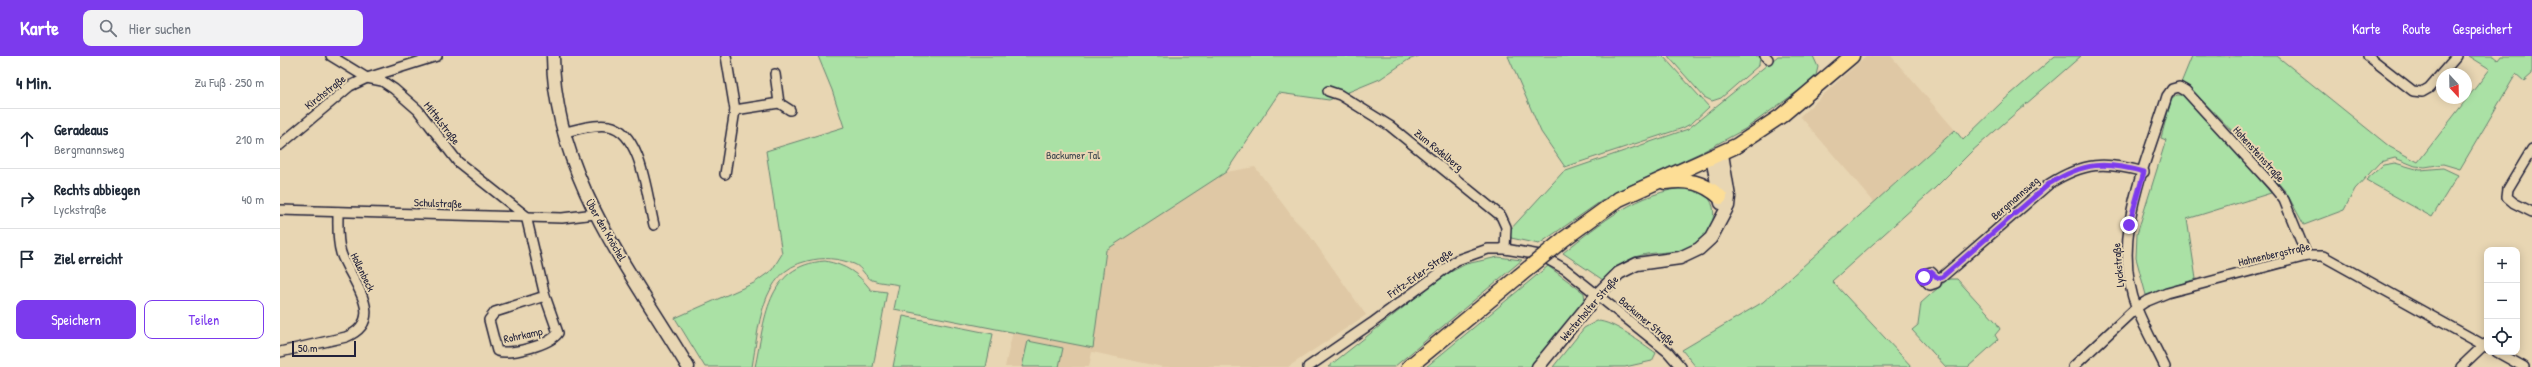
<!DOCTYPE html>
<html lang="de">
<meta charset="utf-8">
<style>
:root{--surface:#fff;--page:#f2f2f3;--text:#1f2937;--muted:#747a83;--line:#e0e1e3;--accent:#7c3aed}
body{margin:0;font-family:"Patrick Hand",sans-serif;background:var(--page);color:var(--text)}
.controls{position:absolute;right:12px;bottom:12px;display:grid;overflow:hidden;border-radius:8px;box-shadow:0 2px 10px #0003}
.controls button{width:36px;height:36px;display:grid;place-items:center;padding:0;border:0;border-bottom:1px solid var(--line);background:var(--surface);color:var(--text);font:20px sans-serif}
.compass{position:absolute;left:2156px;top:12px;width:36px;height:36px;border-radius:50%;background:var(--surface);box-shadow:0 2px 10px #0003;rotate:158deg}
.scale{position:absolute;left:12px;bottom:10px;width:64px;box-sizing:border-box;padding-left:4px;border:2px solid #22223b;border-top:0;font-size:11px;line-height:14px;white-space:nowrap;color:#22223b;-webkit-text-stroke:3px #e8d6b3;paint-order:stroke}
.stop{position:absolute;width:12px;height:12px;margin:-9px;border:3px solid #7c3aed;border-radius:50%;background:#fff}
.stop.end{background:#7c3aed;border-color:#fff;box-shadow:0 1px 4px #0008}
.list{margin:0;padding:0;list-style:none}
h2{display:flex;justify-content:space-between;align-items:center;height:52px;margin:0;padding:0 16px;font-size:17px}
h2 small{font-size:13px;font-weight:400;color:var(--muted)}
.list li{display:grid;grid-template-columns:26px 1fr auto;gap:12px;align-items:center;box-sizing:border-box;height:60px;padding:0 16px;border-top:1px solid var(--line)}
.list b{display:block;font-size:15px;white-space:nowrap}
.list p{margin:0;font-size:13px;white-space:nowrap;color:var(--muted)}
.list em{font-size:13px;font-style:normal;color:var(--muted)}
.actions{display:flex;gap:8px;padding:12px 16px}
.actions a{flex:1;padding:9px 0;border:1px solid var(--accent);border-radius:8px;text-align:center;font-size:14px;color:var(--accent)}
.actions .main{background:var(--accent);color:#fff}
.icon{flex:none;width:22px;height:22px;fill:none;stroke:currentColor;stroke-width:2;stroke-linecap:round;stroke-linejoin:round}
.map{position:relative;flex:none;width:2252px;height:311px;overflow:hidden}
header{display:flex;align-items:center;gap:24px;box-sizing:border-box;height:56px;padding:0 20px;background:var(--accent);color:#fff}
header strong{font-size:19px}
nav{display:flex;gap:22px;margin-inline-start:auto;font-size:14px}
.search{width:280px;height:36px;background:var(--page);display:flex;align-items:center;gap:10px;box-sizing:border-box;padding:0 14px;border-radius:8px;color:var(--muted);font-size:15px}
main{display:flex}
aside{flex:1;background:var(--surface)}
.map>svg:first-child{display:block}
.built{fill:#dfc8a5}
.green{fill:#aae1a5;stroke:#668270}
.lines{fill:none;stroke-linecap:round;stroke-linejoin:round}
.street-casing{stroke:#22223b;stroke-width:12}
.secondary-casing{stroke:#22223b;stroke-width:15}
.primary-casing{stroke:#22223b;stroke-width:17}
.street{stroke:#e8d6b3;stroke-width:9}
.secondary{stroke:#e8d6b3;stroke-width:12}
.primary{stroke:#fdde96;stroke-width:14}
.primary-bridge-casing{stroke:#22223b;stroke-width:17;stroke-linecap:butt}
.primary-bridge{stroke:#fdde96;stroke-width:14}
.route{stroke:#7c3aed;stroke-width:5}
.labels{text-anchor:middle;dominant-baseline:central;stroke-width:4;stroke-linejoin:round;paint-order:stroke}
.street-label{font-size:11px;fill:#22223b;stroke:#e8d6b3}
.park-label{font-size:11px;fill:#3d4850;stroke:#e8d6b3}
</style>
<header>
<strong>Karte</strong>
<div class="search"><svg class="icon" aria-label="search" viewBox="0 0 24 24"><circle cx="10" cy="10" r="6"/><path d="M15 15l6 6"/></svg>Hier suchen</div>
<nav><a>Karte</a><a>Route</a><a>Gespeichert</a></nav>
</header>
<main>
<aside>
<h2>4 Min.<small>Zu Fuß · 250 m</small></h2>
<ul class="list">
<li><svg class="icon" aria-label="ahead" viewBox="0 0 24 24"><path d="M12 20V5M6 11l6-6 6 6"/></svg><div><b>Geradeaus</b><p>Bergmannsweg</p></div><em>210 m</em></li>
<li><svg class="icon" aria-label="right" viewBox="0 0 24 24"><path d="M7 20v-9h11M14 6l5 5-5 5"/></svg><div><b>Rechts abbiegen</b><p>Lyckstraße</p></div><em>40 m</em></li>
<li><svg class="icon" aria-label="arrive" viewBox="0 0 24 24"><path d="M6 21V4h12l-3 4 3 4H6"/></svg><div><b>Ziel erreicht</b></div></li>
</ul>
<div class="actions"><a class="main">Speichern</a><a>Teilen</a></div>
</aside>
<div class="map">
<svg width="2252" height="311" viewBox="0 0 2252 311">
<rect width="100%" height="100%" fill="#e8d6b3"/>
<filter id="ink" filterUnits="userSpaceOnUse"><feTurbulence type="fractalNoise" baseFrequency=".025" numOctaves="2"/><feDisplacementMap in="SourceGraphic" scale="8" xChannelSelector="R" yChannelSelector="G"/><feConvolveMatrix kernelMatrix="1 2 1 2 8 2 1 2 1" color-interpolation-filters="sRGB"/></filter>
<g filter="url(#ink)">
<g class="built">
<polygon points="1586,0 1611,0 1675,74 1594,146 1520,60"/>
<polygon points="975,111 1014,163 1028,177 1086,259 1008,311 883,311 812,296 809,311 725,311 733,275 812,292 826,194 946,116"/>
</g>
<g class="green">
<path d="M 538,0 L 1139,0 L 1128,4 L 1100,23 L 1049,44 L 999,37 L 946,116 L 826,194 L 813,292 L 614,253 L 619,229 C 611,227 600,227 592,224 C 585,221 582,211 574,208 C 557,202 544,201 527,205 C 480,216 479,272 472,311 L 425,311 L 395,262 L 474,227 L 492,214 L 502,198 L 486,95 L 564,71 L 552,34 Z"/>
<polygon points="1228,0 1383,0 1429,51 1412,67 1403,72 1285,111 1261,76"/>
<polygon points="1388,0 1480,0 1479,9 1441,42 1432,45 1424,41"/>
<polygon points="1498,0 1533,0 1538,11 1535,23 1465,73 1424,95 1333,137 1259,188 1231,182 1229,175 1283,116 1408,73"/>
<polygon points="1775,0 1801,0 1691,96 1655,132 1552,225 1632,311 1416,311 1402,294 1483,246 1675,74 1683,84 1724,44"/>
<polygon points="1912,0 1997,0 2110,91 2138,106 2210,13 2189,0 2213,0 2218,4 2221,0 2252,0 2252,18 2244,25 2236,18 2180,113 2163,108 2145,111 2135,110 2115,102 2100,106 2075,133 2064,154 2024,169 2006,136 1964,87 1907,29 1901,27"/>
<polygon points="1897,39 1906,39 1991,137 1907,163 1916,223 1866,239 1856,202 1857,178 1886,84 1881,82 1891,44"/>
<polygon points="2115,107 2140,114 2163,112 2178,119 2152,161 2086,124 2103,109"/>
<path d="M 1409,131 C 1420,134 1430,139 1433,151 C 1435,160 1432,170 1427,177 C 1407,203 1381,192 1355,201 C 1342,206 1332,215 1323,224 L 1283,197 C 1321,166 1358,136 1409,131 Z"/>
<polygon points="1218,201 1242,204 1114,311 1048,311 1163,220 1186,208"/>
<path d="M 545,205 C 566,209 578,217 591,234 L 607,236 L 593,311 L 475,311 C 485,266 485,209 545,205 Z"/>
<polygon points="1268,210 1304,237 1305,244 1250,311 1146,311"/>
<polygon points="1668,223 1677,223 1716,266 1720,273 1715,279 1718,284 1688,311 1666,311 1632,274 1638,269 1641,247"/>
<polygon points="623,260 713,278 706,311 613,311"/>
<path d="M 1317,265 C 1333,265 1362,287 1376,297 L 1372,305 L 1345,311 L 1273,311 L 1304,272 Z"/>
<polygon points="748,285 783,292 779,311 742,311"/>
</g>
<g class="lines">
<defs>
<g id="street">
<path d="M 51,0 L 87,22 L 102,25 L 114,33 L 138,54 L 178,106 L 246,160 L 265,240 L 278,277 C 270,289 231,299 217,295 L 209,264 L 215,256 L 265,240"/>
<polyline points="1485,0 1488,3"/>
<polyline points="2088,0 2133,35 2142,36 2149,32 2177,0"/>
<polyline points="495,18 499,47"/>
<polyline points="1048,35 1060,39 1110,70 1221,160 1226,171 1225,193"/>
<polyline points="455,54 499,47 510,54"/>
<path d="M 283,77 C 297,73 314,68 329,70 C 362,76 367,142 374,169"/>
<polyline points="0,89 70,30 87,22 157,0"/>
<polyline points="2252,93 2228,133 2227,141 2234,147 2252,156"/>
<polyline points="445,118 455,54 446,0"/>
<polyline points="0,154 282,162 315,158"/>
<path d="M 1657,222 L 1656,227 L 1650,229 L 1644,223 L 1647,217 L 1651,216 L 1657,222 L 1662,221 L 1769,128 C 1804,106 1825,105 1864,116"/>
<path d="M 0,296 L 66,281 C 109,263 70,224 61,197 C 57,184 58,170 58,156"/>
<polyline points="2217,296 2244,311"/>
<polyline points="1028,311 1092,267 1177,204 1208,193 1225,193 1260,199 1285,213 1388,296 1401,311"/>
<polyline points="1793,311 1856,252 1865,246 1887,237 2027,200 2043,200 2207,291"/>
<path d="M 1885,311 C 1876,292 1865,273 1857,253 C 1829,183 1867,106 1887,40 L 1892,33 L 1899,31 L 1906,35 L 1992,129 L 2004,144 L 2027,200"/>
<polyline points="2181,311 2204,289"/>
</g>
<g id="secondary">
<path d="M 273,0 C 274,119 350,214 408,311"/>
<polyline points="1432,102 1441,147"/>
<polyline points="1258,311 1317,239 1339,217 1357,208 1400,202 1419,193 1431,182 1448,150 1449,141 1442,98"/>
</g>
<g id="primary">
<path d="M 1385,126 C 1408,123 1423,126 1440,141"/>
<polyline points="1284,183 1339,143 1456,90 1501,60 1572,0"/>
<polyline points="1129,311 1239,220"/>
</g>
</defs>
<use href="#street" class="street-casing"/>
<use href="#secondary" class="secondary-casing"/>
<use href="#primary" class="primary-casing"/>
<use href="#street" class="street"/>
<use href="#secondary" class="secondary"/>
<use href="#primary" class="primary"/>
<defs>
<polyline id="primary-bridge" points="1239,220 1284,183"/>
</defs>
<use href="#primary-bridge" class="primary-bridge-casing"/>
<use href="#primary-bridge" class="primary-bridge"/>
</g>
</g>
<g class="lines" filter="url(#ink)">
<path class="route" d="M 1644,221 L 1651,216 L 1658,222 L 1662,221 L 1769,128 C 1804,106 1825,105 1864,116 L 1849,169"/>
</g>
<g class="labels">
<g class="street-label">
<text transform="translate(45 36) rotate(-38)">Kirchstraße</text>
<text transform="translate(162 67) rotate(52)">Mittelstraße</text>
<text transform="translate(1159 94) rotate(39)">Zum Rodelberg</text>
<text transform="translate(1979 98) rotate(48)">Hohensteinstraße</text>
<text transform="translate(1735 142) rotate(-41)">Bergmannsweg</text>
<text transform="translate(158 147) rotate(2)">Schulstraße</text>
<text transform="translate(326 174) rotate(60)">Über den Knöchel</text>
<text transform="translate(1994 198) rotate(-13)">Hahnenbergstraße</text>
<text transform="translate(1838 209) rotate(-95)">Lyckstraße</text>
<text transform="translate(83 216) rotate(64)">Hollenbeck</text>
<text transform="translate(1140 217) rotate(-35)">Fritz-Erler-Straße</text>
<text transform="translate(1309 252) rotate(-49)">Westerholter Straße</text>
<text transform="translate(1367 265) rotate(40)">Backumer Straße</text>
<text transform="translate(243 279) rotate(-12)">Rohrkamp</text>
</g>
<g class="park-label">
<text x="793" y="99">Backumer Tal</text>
</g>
</g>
</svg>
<div class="controls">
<button>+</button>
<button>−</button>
<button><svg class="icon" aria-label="locate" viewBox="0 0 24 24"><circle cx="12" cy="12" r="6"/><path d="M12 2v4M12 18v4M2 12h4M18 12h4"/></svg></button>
</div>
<svg class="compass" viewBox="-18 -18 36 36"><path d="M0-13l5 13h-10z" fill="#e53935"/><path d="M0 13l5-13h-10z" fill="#747a83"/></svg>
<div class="scale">50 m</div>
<div class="stop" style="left:1644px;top:221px"></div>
<div class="stop end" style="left:1849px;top:169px"></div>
</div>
</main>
